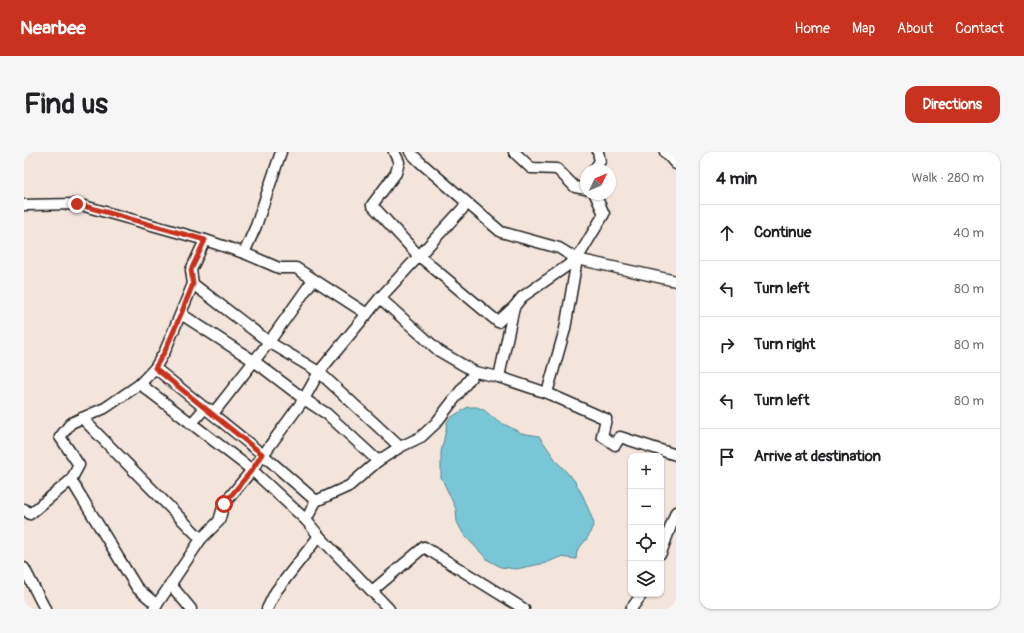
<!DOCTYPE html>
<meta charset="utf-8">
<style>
:root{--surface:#fff;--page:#f6f6f6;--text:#202124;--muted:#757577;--line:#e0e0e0;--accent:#c8321e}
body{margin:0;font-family:Pangolin,sans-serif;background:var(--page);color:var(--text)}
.controls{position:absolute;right:12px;bottom:12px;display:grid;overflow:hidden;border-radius:8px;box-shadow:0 1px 3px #0004}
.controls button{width:36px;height:36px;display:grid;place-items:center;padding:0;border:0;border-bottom:1px solid var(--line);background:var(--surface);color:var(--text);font:20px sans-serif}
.compass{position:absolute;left:556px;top:12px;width:36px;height:36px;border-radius:50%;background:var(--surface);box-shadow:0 1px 3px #0004;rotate:46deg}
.stop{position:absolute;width:12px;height:12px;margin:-9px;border:3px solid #c8321e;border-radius:50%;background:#fff}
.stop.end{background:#c8321e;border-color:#fff;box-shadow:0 1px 4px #0008}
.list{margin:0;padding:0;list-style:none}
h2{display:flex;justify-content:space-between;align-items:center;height:52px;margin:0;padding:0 16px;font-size:17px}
h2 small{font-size:13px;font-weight:400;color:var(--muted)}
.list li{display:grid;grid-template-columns:26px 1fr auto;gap:12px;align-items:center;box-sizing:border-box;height:56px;padding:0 16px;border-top:1px solid var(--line)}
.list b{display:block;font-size:15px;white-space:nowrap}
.list em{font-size:13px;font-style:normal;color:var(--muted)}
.icon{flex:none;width:22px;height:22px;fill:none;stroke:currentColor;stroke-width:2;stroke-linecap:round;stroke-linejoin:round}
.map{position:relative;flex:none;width:652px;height:457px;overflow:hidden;border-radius:12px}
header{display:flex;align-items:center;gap:24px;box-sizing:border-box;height:56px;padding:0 20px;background:var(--accent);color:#fff}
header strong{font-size:19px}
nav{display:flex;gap:22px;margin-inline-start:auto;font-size:14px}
.intro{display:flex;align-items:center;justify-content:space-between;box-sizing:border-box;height:96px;padding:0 24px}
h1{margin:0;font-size:28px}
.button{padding:10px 18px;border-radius:12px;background:var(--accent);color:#fff;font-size:14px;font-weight:700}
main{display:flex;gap:24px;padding:0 24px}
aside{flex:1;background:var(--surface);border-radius:12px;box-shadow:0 1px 3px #0004}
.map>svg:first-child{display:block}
.water{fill:#79c7d6;stroke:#54838c}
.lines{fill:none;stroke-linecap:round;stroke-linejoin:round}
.street-casing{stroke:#1c1c1c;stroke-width:13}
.street{stroke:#fff;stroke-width:10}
.route{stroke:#c8321e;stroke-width:5}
</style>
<header>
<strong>Nearbee</strong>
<nav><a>Home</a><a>Map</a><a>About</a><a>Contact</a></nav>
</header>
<div class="intro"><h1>Find us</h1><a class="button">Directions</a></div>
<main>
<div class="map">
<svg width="652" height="457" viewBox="0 0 652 457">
<rect width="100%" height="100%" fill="#f3e5dc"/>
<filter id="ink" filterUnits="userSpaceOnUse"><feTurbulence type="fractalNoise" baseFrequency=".025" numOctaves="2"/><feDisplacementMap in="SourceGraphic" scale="8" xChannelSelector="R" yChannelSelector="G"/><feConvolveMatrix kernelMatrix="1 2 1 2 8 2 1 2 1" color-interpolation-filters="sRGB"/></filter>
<g filter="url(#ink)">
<polygon class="water" points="444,255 453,255 460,258 472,268 497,281 515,284 533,310 550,328 559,344 570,371 564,385 553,399 552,407 536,405 522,411 492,417 477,415 464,408 440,383 433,370 432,357 417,325 417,300 422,278 423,270 426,266"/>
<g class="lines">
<defs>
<g id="street">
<polyline points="370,0 375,10 372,21 348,53 395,104 474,170 490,155 498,145 553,107 652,129"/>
<polyline points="386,0 396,10 477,80 535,96 553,107 580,62 571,42"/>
<polyline points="490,0 507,16 533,17 551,35 562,37"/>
<polyline points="641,0 652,12"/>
<polyline points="570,18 576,9 574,0"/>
<polyline points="0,53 53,52 181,88 220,101 232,74 257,0"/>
<polyline points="181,88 167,118 169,132 245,190 295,220 376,295"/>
<polyline points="220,101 255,116 272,116 343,162"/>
<polyline points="356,146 443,52"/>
<polyline points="157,162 230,209 280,247 303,262 354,309"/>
<polyline points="131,216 238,302 292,349"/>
<polyline points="475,225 523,241 582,267 578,284 591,293 596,285 652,303"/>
<polyline points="116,232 228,318 282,368 295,384 365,457"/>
<polyline points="523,241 541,177 553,107"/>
<polyline points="58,266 177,387"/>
<polyline points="167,272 181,256 191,259 245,190 289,128"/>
<polyline points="47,328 113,436 133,453"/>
<polyline points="0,357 6,362 47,328 55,313 36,285 47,271 81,256 116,232 131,216 141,199 169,132"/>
<polyline points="282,368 292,349 325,334 354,309 376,295 397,285 412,271 451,220"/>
<polyline points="637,401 652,360"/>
<polyline points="0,416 21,457"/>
<polyline points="147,433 167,457"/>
<polyline points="348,439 400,395 500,457"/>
<polyline points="130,457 177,387 195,369 200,352 228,318 280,247 295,220 356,146 415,199 451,220 475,225 490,155"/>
<polyline points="243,457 252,439 295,384"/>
<polyline points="607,457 618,442"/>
</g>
</defs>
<use href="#street" class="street-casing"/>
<use href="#street" class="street"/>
</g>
</g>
<g class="lines" filter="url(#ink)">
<polyline class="route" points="53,52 181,88 167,118 169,132 157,162 141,199 131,216 238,302 228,318 200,352"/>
</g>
</svg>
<div class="controls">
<button>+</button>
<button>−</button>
<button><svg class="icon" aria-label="locate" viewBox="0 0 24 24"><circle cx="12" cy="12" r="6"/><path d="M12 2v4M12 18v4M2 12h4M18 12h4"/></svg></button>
<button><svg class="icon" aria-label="layers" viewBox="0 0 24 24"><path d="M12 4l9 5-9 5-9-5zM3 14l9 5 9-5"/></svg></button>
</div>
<svg class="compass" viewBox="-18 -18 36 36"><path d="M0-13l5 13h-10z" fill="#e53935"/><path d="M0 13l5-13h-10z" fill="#757577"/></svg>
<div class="stop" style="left:200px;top:352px"></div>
<div class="stop end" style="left:53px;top:52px"></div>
</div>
<aside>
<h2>4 min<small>Walk · 280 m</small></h2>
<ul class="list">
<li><svg class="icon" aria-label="ahead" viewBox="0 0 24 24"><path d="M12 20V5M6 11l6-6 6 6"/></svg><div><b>Continue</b></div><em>40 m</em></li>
<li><svg class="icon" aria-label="left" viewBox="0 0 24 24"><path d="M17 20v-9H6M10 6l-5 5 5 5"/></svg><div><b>Turn left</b></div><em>80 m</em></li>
<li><svg class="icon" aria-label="right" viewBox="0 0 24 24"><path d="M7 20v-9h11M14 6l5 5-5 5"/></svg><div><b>Turn right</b></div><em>80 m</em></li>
<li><svg class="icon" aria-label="left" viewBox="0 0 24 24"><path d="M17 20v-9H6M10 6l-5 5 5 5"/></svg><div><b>Turn left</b></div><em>80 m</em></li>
<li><svg class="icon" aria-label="arrive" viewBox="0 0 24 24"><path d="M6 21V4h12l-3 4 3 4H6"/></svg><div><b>Arrive at destination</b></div></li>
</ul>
</aside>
</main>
